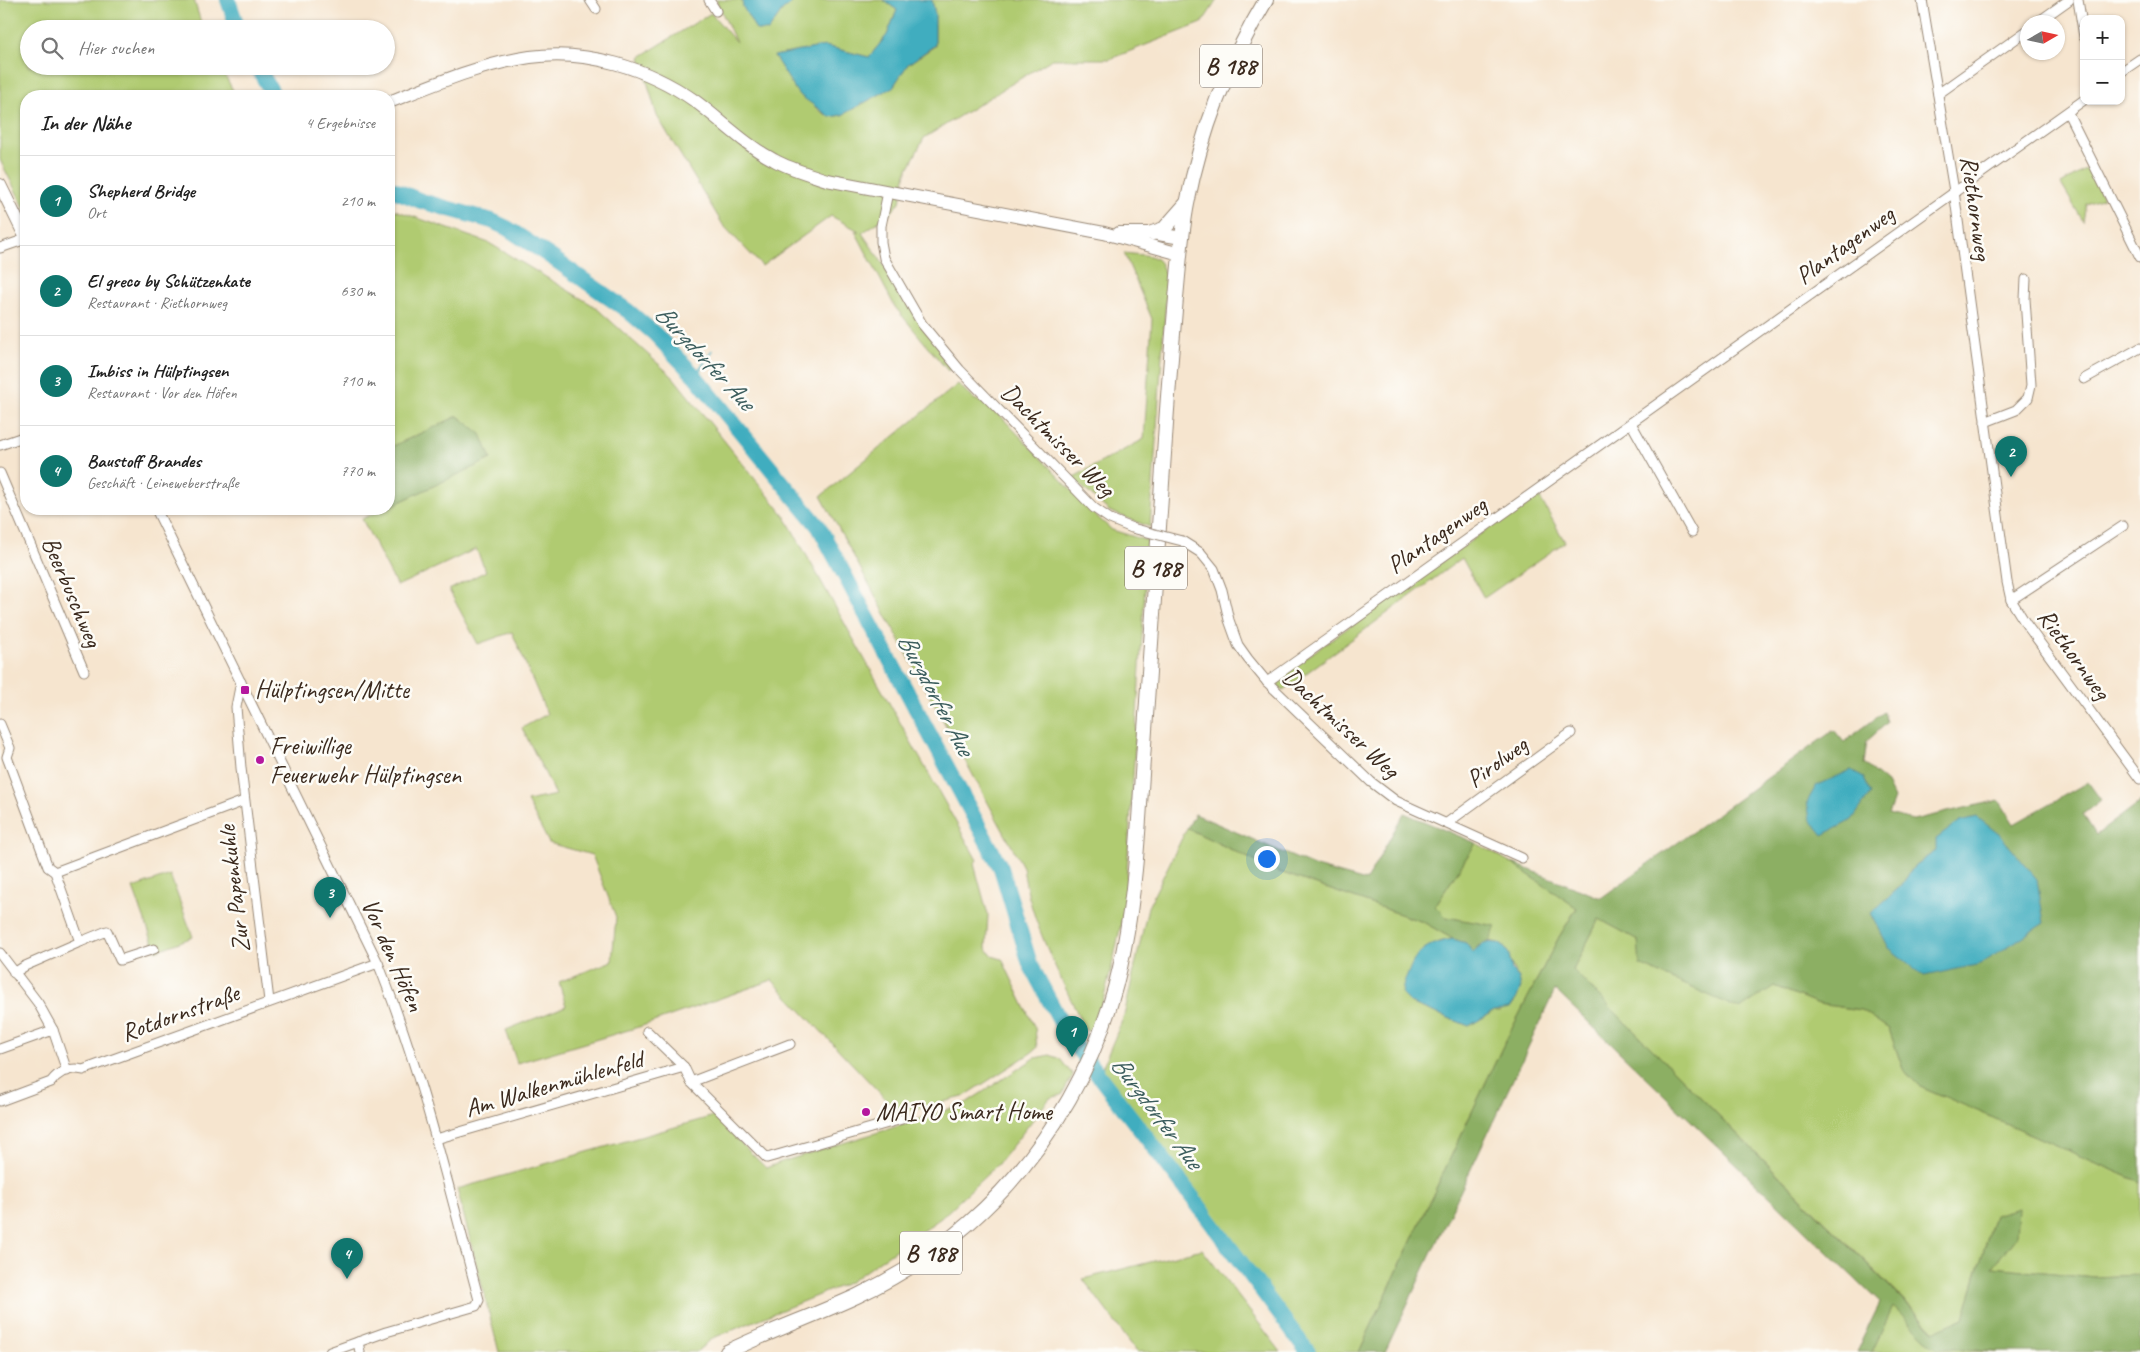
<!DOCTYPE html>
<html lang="de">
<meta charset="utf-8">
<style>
:root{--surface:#fff;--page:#f6f6f6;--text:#222;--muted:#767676;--line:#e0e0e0;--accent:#0f766e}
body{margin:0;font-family:Caveat,sans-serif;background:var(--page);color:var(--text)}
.controls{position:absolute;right:15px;top:15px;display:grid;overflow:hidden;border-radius:10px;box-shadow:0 1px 4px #0004}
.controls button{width:45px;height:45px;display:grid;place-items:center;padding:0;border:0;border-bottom:1px solid var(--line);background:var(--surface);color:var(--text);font:25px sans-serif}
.compass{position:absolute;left:2020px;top:15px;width:45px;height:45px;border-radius:50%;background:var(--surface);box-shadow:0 1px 4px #0004;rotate:81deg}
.you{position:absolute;left:1266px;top:858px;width:18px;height:18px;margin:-12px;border:4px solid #fff;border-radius:50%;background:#1a73e8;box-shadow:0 0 0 8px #1a73e833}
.badge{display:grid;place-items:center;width:32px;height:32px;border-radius:50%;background:var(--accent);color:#fff;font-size:16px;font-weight:700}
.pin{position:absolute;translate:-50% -41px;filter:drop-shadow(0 1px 2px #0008)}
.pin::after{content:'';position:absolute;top:26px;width:18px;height:15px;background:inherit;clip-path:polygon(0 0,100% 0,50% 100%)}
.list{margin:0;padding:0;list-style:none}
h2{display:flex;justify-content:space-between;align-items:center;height:65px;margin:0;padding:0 20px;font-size:21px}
h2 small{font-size:16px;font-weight:400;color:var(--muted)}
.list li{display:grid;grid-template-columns:32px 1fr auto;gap:15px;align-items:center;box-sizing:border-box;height:90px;padding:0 20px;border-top:1px solid var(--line)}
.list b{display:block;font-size:19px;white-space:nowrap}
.list p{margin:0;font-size:16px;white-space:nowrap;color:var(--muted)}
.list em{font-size:16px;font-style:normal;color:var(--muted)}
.icon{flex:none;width:28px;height:28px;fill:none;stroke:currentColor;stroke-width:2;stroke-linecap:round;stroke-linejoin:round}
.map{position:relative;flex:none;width:2140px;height:1352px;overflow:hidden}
.search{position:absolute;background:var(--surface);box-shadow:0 1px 4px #0004;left:20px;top:20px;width:375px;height:55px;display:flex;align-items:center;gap:12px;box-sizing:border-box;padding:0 18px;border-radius:28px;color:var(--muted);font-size:19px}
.panel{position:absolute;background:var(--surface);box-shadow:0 1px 4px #0004;left:20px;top:90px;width:375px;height:425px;border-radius:20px}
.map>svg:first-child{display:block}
.green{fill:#b0cb71;stroke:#767a48}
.forest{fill:#8caf63;stroke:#646c40;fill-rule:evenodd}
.water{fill:#41adbf;stroke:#3e6c6e}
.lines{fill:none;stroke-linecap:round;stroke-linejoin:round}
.stream{stroke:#41adbf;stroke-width:2.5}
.river{stroke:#41adbf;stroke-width:16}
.street-casing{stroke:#988876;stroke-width:11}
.secondary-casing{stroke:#988876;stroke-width:14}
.primary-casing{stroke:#988876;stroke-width:16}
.street{stroke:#fff;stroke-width:9}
.secondary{stroke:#fff;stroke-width:12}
.primary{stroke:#fff;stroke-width:14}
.street-bridge-casing{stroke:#988876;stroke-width:11;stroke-linecap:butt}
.street-bridge{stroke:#fff;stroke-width:9}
.poi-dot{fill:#b5179e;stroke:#fdfcf7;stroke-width:2}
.labels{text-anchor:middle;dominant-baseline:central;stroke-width:5;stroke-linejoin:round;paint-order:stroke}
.shield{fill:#fdfcf7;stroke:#75695f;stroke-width:1}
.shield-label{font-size:24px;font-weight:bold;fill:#3b2a1e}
.street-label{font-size:25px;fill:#3b2a1e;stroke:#fdfcf7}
.poi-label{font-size:25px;fill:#3b2a1e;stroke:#fdfcf7;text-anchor:start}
.water-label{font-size:26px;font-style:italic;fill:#3d5e5e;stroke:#fdfcf7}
</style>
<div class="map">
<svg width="2140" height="1352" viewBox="0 0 2140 1352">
<rect width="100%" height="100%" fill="#fdfcf7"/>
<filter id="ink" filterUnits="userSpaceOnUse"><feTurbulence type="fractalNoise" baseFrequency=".02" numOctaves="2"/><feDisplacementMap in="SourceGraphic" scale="10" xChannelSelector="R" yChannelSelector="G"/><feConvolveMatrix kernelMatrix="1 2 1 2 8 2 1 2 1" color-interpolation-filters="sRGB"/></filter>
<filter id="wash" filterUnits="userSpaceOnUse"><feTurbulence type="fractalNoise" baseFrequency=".0096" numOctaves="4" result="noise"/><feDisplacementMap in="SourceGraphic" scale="20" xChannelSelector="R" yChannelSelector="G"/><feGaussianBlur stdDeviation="1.12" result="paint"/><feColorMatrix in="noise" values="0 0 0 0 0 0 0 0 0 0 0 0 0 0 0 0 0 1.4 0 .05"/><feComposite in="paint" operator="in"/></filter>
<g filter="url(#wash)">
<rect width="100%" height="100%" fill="#f6e5cf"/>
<g class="green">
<polygon points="0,0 194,0 203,29 29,29 29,66 220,66 236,96 26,96 26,211 0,160"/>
<polygon points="716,0 742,0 743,7 768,31 782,11 795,0 883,0 897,10 887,35 869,57 825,46 774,56 818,110 830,117 842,115 893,87 908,64 935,46 935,14 932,0 1217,0 1202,23 1110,59 1052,59 924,138 906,173 900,202 890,214 862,233 952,365 948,371 895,307 855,231 859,231 831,216 762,266 723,225 657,116 640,57 711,13 736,42"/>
<polygon points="2088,168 2103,198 2086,204 2083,221 2061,184"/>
<polygon points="389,208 489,243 594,306 673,377 784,515 977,860 974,864 988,915 986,947 992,956 1002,959 1035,1028 1037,1048 1031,1053 963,1097 899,1113 772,980 642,1026 517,1063 506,1030 566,1006 559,982 612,961 616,917 592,855 549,843 527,801 556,795 522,728 547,714 512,632 478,644 449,590 486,571 476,549 397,586 362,519 384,509 389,509 389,507 491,458 458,416 389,448"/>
<path d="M 1124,253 C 1154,257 1160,251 1167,283 L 1150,527 L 1109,511 L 1072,478 L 1144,439 L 1152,319 Z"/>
<path d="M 958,384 L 974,399 L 992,407 L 1094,514 L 1112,530 L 1148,541 L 1125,902 C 1117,946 1108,989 1093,1032 L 1085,1030 C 1062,978 1030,924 1023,867 L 821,496 Z"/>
<polygon points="1533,497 1540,498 1565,542 1484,598 1462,558 1282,691 1277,684 1281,675"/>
<path d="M 1187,828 L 1271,869 L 1423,922 L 1453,939 L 1438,942 L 1424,949 L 1402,995 L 1410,1003 L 1469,1026 L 1494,1011 L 1501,1011 L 1519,978 C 1510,967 1510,955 1502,944 L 1490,941 L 1495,926 L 1446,917 L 1435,906 L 1476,843 L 1510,862 L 1577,907 L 1559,937 L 1502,1048 L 1359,1352 L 1316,1352 L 1102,1068 L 1124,1016 L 1148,907 Z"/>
<polygon points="170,875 193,937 156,951 133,888"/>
<polygon points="1599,919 1638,940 1774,986 1819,1004 1861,1010 1889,1029 1903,1069 1918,1085 2140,1182 2140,1275 2094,1277 1992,1267 2016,1236 1994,1215 1964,1318 1935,1331 1573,970"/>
<polygon points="1050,1055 1060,1059 1073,1075 1062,1095 1050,1098 998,1164 941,1218 848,1283 713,1338 696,1352 499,1352 457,1189 714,1116 766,1168 781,1162 905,1124 966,1103 1035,1058"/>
<polygon points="1202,1249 1281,1352 1137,1352 1083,1279"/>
<polygon points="1893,1306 1938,1350 1955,1348 1996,1352 1872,1352"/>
</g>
<g class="forest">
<polygon points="458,416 481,434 491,459 389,507 389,448"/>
<path d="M 1884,712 L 1887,723 L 1867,741 L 1864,764 L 1887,783 L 1894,798 L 1888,814 L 1913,820 L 1999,800 L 2014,824 L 2088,782 L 2101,800 L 2083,814 L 2096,835 L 2140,802 L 2140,1182 L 1918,1085 L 1903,1069 L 1889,1029 L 1861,1010 L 1819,1004 L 1774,986 L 1740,1009 L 1640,965 L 1638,940 L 1599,919 L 1573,970 L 1934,1331 L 1964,1318 L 1994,1215 L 2018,1208 L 2016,1236 L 1993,1267 L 2094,1277 L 2140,1275 L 2140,1352 L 1996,1352 L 1955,1348 L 1938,1350 L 1893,1307 L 1872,1352 L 1856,1352 L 1880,1303 L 1555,990 L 1385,1352 L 1359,1352 L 1502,1048 L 1559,937 L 1577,908 L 1510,862 L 1601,898 L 1834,730 L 1844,742 ZM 1936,851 L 1889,948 L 1892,894 L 1901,886 L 1915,865 Z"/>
<polygon points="1404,813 1476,843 1435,906 1446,917 1496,926 1490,941 1478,946 1473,954 1466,943 1453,939 1423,922 1271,869 1187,828 1195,814 1316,867 1366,881"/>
</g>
<g class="water">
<polygon points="742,0 795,0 782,11 768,31 756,30 743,7"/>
<polygon points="883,0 932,0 935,14 935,45 908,64 893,87 842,115 830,117 798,94 774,56 825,46 869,57 887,35 897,10"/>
<polygon points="1851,770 1864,777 1870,794 1852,820 1823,835 1810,819 1807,802 1816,786"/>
<polygon points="1977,817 2000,835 2037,879 2044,923 1981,964 1924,976 1889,948 1871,913 1901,886 1915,865 1936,851 1936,839 1960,821"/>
<path d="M 1453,939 L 1466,943 L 1473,953 C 1481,942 1489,941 1502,944 L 1509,954 L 1512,970 L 1519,978 L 1521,987 L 1517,998 L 1510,1008 L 1494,1011 L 1469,1026 L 1410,1003 L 1402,995 C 1402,988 1404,982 1407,976 C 1416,950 1426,944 1453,939 Z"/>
</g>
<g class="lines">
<polyline class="stream" points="695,376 712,351"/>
<g class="river">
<polyline points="228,0 238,29"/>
<polyline points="257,66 274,96"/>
<polyline points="389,188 421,201 492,221 507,228 554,259 628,311 655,334 695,376 819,527 1001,868 1030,964 1068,1036 1180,1181 1308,1352"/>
</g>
</g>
</g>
<g filter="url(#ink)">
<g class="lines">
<defs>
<g id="street">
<polyline points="590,0 596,9"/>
<polyline points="709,0 716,11"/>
<polyline points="1922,0 1954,191 2007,582 2011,600 2026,624 2140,779"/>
<polyline points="2078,0 2084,37"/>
<polyline points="2038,22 2069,0"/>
<polyline points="2121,72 2140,59"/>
<polyline points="1938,94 2028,30"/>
<polyline points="2068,113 2140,257"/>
<polyline points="888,192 881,226 881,242 884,258 922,324 960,370 1094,508 1110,519 1132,528"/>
<polyline points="0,248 26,239"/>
<polyline points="2084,379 2140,348"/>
<polyline points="1985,422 2016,410 2028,398 2031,385 2025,299 2026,279"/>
<polyline points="1631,423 1692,532"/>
<polyline points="0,445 26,436"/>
<polyline points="0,473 84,671"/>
<path d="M 156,509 L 378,963 C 422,1072 448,1186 479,1300 L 476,1306 L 386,1332 L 330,1352"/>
<polyline points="1182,541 1201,553 1214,569 1222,590 1229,620 1238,645 1248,659 1267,682 1371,782 1396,801 1522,858"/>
<polyline points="2011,600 2123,526"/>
<polyline points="241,682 236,707 241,768 269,1001"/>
<polyline points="1267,682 2084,100"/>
<polyline points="0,724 10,748 7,757 48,867 55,872 80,942 25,966 14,973"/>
<polyline points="1447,823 1571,733"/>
<polyline points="55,872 244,801"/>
<polyline points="80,942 107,931 120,960 154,949"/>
<polyline points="0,953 38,1003 53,1030 67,1071"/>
<polyline points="647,1031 684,1067"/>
<polyline points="0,1049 53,1030"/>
<polyline points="691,1082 790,1044"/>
<path d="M 0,1101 L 51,1082 C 59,1071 71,1067 83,1070 L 378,963"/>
<polyline points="436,1139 684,1067 691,1082 767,1158 902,1119"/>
<polyline points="358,1342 360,1352"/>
</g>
<g id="secondary">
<path d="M 389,102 C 435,84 481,64 530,57 C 587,49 648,68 695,101 C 721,120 745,145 774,160 C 790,169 809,174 827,180 L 1104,233 L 1180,254"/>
<polyline points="0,185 26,238"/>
<polyline points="1119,233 1152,233 1182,238"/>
</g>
<g id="primary">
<polyline points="1152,233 1164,229 1186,204"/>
<path d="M 727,1352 C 769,1331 814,1316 857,1296 C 897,1277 935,1253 969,1223 C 1049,1153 1105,1053 1124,948 C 1137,881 1139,813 1144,745 C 1151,643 1158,541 1165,439 C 1168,392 1172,345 1176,298 C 1179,267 1181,235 1187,204 C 1201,132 1228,63 1266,0"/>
</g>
</defs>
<use href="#street" class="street-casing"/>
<use href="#secondary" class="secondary-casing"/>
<use href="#primary" class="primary-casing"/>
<use href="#street" class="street"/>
<use href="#secondary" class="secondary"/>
<use href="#primary" class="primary"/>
<defs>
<polyline id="street-bridge" points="1132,528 1182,541"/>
</defs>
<use href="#street-bridge" class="street-bridge-casing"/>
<use href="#street-bridge" class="street-bridge"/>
</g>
</g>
<g class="poi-dot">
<rect x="240" y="685" width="10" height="10" rx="2.5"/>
<circle cx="260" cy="760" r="5"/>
<circle cx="866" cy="1112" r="5"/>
</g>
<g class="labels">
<g class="shield">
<rect x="1200" y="44.5" width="62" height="43" rx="4"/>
<rect x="1125" y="546.5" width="62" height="43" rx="4"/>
<rect x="900" y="1231.5" width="62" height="43" rx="4"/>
</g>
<g class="shield-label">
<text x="1231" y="66">B 188</text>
<text x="1156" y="568">B 188</text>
<text x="931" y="1253">B 188</text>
</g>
<g class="street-label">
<text transform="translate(1976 208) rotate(82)">Riethornweg</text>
<text transform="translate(1845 245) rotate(-36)">Plantagenweg</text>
<text transform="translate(1058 440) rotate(45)">Dachtmisser Weg</text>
<text transform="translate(1437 535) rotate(-35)">Plantagenweg</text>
<text transform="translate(72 592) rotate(67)">Beerbuschweg</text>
<text transform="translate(2074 654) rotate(54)">Riethornweg</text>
<text transform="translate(1341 723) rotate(43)">Dachtmisser Weg</text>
<text transform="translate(1497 762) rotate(-36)">Pirolweg</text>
<text transform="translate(234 889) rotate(-97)">Zur Papenkuhle</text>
<text transform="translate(393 955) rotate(66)">Vor den Höfen</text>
<text transform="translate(180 1013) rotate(-20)">Rotdornstraße</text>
<text transform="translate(554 1084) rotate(-16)">Am Walkenmühlenfeld</text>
</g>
<g class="poi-label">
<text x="255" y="690">Hülptingsen/Mitte</text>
<text x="270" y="746">Freiwillige<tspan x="270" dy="29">Feuerwehr Hülptingsen</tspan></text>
<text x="876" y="1112">MAIYO Smart Home</text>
</g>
<g class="water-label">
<text transform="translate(705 357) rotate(47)">Burgdorfer Aue</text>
<text transform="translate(936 694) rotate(62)">Burgdorfer Aue</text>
<text transform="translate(1157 1112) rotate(53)">Burgdorfer Aue</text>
</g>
</g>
</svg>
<div class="controls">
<button>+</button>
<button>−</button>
</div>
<svg class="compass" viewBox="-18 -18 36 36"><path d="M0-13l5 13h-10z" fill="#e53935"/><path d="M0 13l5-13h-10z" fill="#767676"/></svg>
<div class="you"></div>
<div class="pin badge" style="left:1072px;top:1057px">1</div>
<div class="pin badge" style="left:2011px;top:477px">2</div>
<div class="pin badge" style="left:330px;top:918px">3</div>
<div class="pin badge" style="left:347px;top:1279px">4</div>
<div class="search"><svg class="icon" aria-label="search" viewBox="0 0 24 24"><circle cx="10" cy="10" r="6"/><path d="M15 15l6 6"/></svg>Hier suchen</div>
<section class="panel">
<h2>In der Nähe<small>4 Ergebnisse</small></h2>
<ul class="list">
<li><span class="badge">1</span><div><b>Shepherd Bridge</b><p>Ort</p></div><em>210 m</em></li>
<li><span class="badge">2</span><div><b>El greco by Schützenkate</b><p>Restaurant · Riethornweg</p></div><em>630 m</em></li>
<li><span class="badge">3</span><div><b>Imbiss in Hülptingsen</b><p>Restaurant · Vor den Höfen</p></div><em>710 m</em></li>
<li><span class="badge">4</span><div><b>Baustoff Brandes</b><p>Geschäft · Leineweberstraße</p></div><em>770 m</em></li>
</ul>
</section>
</div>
